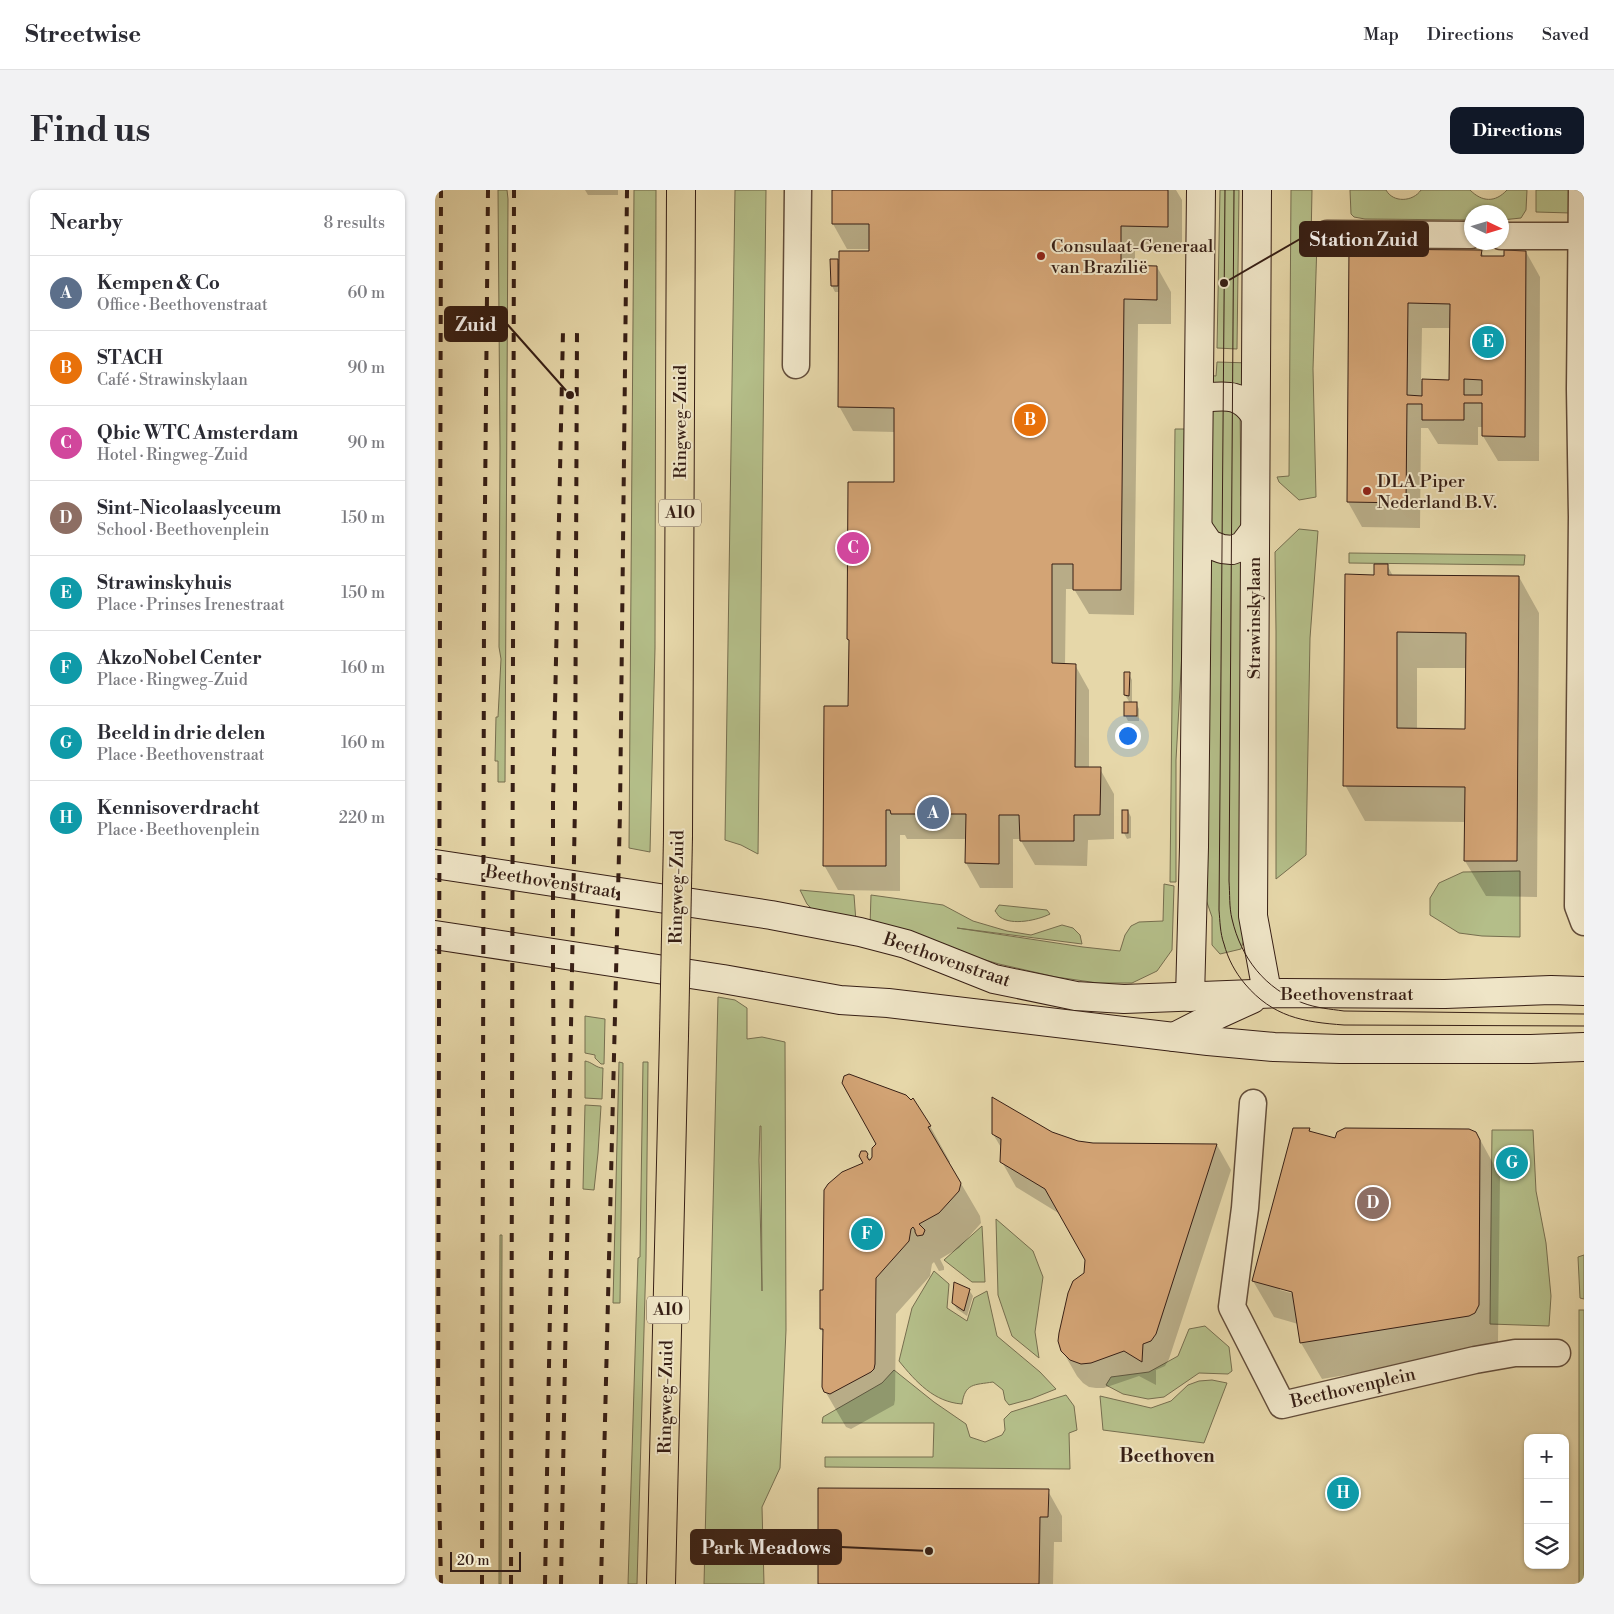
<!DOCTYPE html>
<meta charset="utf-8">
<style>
:root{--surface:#fff;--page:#f2f2f3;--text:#2b2b33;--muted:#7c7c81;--line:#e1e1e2;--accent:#111827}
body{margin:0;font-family:"Libre Bodoni",serif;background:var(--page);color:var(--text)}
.controls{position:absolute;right:15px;bottom:15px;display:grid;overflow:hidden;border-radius:10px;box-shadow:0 1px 4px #0004}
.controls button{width:45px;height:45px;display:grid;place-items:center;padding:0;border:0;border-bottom:1px solid var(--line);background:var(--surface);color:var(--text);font:25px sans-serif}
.compass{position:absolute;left:1029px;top:15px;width:45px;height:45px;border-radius:50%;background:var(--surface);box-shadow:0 1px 4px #0004;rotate:94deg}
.scale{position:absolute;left:15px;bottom:12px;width:71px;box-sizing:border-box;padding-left:5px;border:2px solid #371f15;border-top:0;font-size:14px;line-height:18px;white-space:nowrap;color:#371f15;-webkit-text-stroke:4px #efe5c7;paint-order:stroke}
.you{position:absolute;left:692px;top:545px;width:18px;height:18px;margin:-12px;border:4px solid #fff;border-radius:50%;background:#1a73e8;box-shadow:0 0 0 8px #1a73e833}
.badge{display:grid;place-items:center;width:32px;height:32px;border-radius:50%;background:var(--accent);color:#fff;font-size:16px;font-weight:700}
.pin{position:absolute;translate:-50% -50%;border:2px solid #fff;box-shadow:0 1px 5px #0006}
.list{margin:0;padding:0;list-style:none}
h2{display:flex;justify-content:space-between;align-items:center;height:65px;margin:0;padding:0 20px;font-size:21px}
h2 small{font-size:16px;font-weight:400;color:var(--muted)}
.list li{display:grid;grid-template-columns:32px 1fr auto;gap:15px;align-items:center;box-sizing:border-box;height:75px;padding:0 20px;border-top:1px solid var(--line)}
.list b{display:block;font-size:19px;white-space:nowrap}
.list p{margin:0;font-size:16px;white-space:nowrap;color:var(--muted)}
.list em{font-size:16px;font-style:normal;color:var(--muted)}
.icon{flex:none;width:28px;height:28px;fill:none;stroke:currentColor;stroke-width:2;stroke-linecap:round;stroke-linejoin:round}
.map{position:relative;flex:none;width:1149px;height:1394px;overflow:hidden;border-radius:10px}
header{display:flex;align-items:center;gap:30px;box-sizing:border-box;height:70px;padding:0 25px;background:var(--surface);border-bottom:1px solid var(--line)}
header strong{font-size:24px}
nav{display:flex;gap:28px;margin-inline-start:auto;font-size:18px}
.intro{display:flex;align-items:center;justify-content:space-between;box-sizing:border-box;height:120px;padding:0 30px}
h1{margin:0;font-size:35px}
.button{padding:12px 22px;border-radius:10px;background:var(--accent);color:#fff;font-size:18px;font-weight:700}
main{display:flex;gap:30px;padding:0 30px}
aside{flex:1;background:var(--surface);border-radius:10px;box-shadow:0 1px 4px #0004}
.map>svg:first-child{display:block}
.green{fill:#b4be89;stroke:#766e4f;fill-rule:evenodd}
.shadow{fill:#0003;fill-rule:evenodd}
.building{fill:#d3a475;stroke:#371f15;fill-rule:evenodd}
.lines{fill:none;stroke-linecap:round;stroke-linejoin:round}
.street-casing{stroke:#634d3a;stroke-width:29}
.secondary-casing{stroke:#371f15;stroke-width:30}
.highway-casing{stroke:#371f15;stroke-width:30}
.street{stroke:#efe5c7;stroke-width:26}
.secondary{stroke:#efe5c7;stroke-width:28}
.highway{stroke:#e6d7a9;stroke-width:28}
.tram{stroke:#371f15;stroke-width:1}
.rail{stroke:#371f15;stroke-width:4;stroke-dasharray:9 9;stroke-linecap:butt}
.highway-bridge-casing{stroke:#371f15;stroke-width:30;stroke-linecap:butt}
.highway-bridge{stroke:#e6d7a9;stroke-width:28}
.poi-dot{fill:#8f2418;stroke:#efe5c7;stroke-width:2}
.labels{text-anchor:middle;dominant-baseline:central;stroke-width:4;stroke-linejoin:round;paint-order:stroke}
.shield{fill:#efe5c7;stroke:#6e5a4a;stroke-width:1}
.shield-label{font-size:16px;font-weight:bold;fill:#371f15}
.poi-label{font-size:18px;fill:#371f15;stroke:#efe5c7;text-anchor:start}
.street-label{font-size:18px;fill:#371f15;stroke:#efe5c7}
.neighbourhood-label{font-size:19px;font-weight:bold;fill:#371f15;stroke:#efe5c7}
.leader{fill:none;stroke:#371f15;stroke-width:2}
.callout-dot{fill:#371f15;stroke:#efe5c7;stroke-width:2}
.callout{fill:#371f15;stroke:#371f15;stroke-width:2}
.callout-label{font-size:19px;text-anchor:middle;font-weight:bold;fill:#fff}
</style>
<header>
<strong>Streetwise</strong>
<nav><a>Map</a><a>Directions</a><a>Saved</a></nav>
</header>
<div class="intro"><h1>Find us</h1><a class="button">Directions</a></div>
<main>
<aside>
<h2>Nearby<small>8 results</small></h2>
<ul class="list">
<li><span class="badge" style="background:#5c6f8a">A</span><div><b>Kempen &amp; Co</b><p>Office · Beethovenstraat</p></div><em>60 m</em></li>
<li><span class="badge" style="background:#e8710a">B</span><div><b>STACH</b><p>Café · Strawinskylaan</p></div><em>90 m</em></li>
<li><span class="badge" style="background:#d1479c">C</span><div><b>Qbic WTC Amsterdam</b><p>Hotel · Ringweg-Zuid</p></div><em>90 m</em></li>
<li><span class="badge" style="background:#8d6e63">D</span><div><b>Sint-Nicolaaslyceum</b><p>School · Beethovenplein</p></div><em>150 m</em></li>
<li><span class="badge" style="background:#0f9aa8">E</span><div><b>Strawinskyhuis</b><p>Place · Prinses Irenestraat</p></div><em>150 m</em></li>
<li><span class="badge" style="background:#0f9aa8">F</span><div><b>AkzoNobel Center</b><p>Place · Ringweg-Zuid</p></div><em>160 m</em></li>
<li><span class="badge" style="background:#0f9aa8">G</span><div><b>Beeld in drie delen</b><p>Place · Beethovenstraat</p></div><em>160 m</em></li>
<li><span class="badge" style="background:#0f9aa8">H</span><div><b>Kennisoverdracht</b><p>Place · Beethovenplein</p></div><em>220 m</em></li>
</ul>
</aside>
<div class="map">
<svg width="1149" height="1394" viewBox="0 0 1149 1394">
<rect width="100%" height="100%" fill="#e6d7a9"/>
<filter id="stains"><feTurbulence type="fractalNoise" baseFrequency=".004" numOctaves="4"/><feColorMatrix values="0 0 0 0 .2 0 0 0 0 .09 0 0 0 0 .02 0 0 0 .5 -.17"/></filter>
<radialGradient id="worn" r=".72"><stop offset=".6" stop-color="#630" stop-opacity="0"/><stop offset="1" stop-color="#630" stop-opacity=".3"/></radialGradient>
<g class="green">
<polygon points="63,0 72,0 73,9 70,592 63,592 63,571 60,571 61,527 63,527 66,469 64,457 65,258"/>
<polygon points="199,0 221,0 220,458 215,662 194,658"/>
<polygon points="300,0 331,0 323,664 306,655 290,650"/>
<polygon points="785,0 804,0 802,159 782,158"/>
<polygon points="856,0 877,0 876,52 882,52 878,179 881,307 864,310 844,292 842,287 854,286"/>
<path d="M 915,0 L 951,0 C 958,13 978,12 986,0 L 1035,0 C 1047,12 1060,13 1072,0 L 1092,0 L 1091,20 L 1086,28 L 1067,30 L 1066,22 L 1036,22 L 1036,30 L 930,29 L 919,27 L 916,24 Z"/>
<polygon points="1101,0 1136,0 1136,23 1101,22"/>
<polygon points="782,172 816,173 813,198 775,192 769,185 781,186"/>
<polygon points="805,218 806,305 813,331 810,746 806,759 785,764 777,755 777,727 768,701 773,220"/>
<polygon points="740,239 754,239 748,444 741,570 741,692 735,692"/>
<polygon points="864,339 883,341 875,448 871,665 841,689 841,441 840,362"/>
<polygon points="914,363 1090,365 1089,375 914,373"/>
<polygon points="1085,681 1085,747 1047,746 1024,743 995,725 995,708 1004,693 1028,682"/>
<polygon points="729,694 739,696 737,760 722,781 697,793 663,793 621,787 564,774 435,736 436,705 508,715 538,731 572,741 596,745 627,735 638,738 645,745 647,754 522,738 648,757 685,761 690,745 696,736 704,732 728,731"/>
<polygon points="365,700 419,705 421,732 379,721 372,714"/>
<path d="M 564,715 L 612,720 L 615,724 C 603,730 577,736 565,727 C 563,726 562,723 560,721 Z"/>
<path d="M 283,807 L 300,810 L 312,818 L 312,849 L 327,847 L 350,852 L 351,1140 L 345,1278 L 327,1317 L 329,1394 L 269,1394 ZM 325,936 L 326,936 L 327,1101 L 324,970 Z"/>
<polygon points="150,826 170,829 169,874 166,874 160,868 160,865 150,863"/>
<path d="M 150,871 C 157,872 161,878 168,878 L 167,909 L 150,908 Z"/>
<polygon points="184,872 188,873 185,1113 178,1113"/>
<polygon points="208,872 213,872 211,1068 202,1394 193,1394 203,1068 205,1067"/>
<polygon points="150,915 166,916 163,963 159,1000 148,999"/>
<polygon points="1057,940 1098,940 1101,1001 1111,1053 1116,1106 1114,1136 1055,1134"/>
<polygon points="561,1029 598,1061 608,1087 600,1142 604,1168 577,1146 563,1105"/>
<polygon points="547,1036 550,1092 537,1092 509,1070"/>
<polygon points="65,1045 67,1045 66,1394 64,1394"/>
<polygon points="1149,1065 1149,1109 1145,1108 1143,1067"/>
<path d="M 499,1081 L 514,1094 L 512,1118 L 532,1131 L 539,1108 L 552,1101 L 562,1146 L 605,1182 L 621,1199 L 596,1209 L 574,1215 L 570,1210 L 568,1200 L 558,1192 C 539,1195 530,1193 527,1214 C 499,1212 481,1192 464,1171 L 477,1118 Z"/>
<rect x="1144" y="1120" width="5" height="274"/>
<polygon points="770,1136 794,1157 797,1181 793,1184 764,1183 729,1207 713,1209 688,1204 671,1195 676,1187 714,1182 743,1166 754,1139"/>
<polygon points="459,1180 499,1212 531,1234 535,1247 550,1252 567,1245 570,1240 569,1229 576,1222 631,1205 639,1216 642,1240 634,1243 635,1279 390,1277 390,1267 498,1267 499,1233 387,1233 388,1227 447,1193"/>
<polygon points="777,1190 792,1193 769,1253 668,1240 665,1206 716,1218 736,1211 753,1195 764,1191"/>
</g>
<g class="shadow">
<polygon points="150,0 183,0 183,5 153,5"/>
<polygon points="398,0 741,0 747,10 747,61 700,61 700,77 722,77 736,102 736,134 703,134 699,425 654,424 639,399 631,399 630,475 640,475 654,500 654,578 665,579 679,604 679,649 653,650 652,676 600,675 585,649 578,649 578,698 545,698 531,673 531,649 472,649 470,645 465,645 465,701 403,700 389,675 415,517 415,452 413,449 460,293 460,242 418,241 404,216 405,102 400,102 397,96 397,71 402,71 405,76 435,62 435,59 412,59 398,34"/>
<path d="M 915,60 L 1046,61 L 1049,67 L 1070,67 L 1091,62 L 1105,87 L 1104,271 L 1063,271 L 1048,246 L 1048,237 L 1043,237 L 1043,255 L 1003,254 L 993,238 L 986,238 L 985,338 L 927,337 L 913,312 ZM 987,138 L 1016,138 L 1015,191 L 986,191 Z"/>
<path d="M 952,375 L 958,386 L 1084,387 L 1104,423 L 1102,707 L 1051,706 L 1030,671 L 1031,632 L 930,631 L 910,595 ZM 982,478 L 1032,478 L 1031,540 L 982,540 Z"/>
<polygon points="694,484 697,490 697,513 701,513 704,519 704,531 693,531 690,525 695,513 690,505"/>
<polygon points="693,621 696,627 696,648 692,649 689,643"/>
<polygon points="495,936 515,972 514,973 545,1026 546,1033 524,1058 505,1069 509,1077 509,1080 504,1081 499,1072 497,1074 495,1086 461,1124 460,1210 459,1215 416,1239 411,1237 390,1201 389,1144 386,1139 389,1101 429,974 431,962 436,971 443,954"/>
<path d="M 874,939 L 876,942 L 901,949 L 1042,944 L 1065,986 L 1063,1152 L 1060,1159 L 1055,1161 L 887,1189 L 866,1153 L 863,1134 L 839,1127 L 818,1091 ZM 845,1098 L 863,1103 L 863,1105 L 845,1100 Z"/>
<polygon points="617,943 642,952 658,954 782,955 796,980 734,1169 730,1176 721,1180 721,1195 704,1186 669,1198 661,1198 654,1197 648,1193 642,1186 627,1160 651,1084 651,1069 625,1024 581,997 567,972 567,959 558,944"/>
<polygon points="534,1100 538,1106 532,1126 522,1119 518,1113"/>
<polygon points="613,1301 627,1326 627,1352 619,1352 618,1394 384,1394"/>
</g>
<g class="building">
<polygon points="397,0 733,0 733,37 686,36 686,75 722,76 722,110 689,109 686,400 638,400 638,374 617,374 617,473 641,474 640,577 666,577 665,625 639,625 639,651 585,651 584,625 564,625 564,674 530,673 531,624 456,624 455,620 451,620 451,676 388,676 389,516 413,516 414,450 412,449 413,292 459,292 459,218 403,217 404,61 434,61 434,34 397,34"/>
<path d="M 914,59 L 1047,60 L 1046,66 L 1069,66 L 1069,60 L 1091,61 L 1090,247 L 1047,246 L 1047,213 L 1029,213 L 1029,230 L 987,230 L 987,214 L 972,214 L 971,313 L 912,312 ZM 973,113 L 1015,114 L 1014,190 L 987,189 L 987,206 L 972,205 ZM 1029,189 L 1047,190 L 1047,205 L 1029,205 Z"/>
<polygon points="395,69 403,69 403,96 396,96"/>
<path d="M 939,374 L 953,374 L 953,385 L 1084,386 L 1082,671 L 1029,671 L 1030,597 L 908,596 L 910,384 L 939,385 ZM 962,442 L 1031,443 L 1030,539 L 962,538 Z"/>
<polygon points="689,482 695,482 694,506 689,505"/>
<rect x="689" y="512" width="13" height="14"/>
<rect x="687" y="620" width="6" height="23"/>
<polygon points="414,884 471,905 476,910 478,908 496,936 493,937 526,993 524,1001 504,1023 484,1034 490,1040 488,1045 482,1046 480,1042 480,1040 478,1037 476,1039 474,1051 441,1088 440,1174 439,1179 436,1182 395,1204 389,1202 387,1197 388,1139 385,1139 385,1100 388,1100 389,1000 393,994 407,982 428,973 424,966 426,961 431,961 433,964 432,967 434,970 435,970 437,967 437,958 441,954 407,893 409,886"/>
<polygon points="557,907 617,942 643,951 658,953 782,954 721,1144 716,1151 708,1154 707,1172 689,1161 656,1173 646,1174 635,1170 626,1161 623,1151 624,1143 633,1103 638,1091 649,1083 650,1070 610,999 565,972 566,949 557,944"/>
<polygon points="858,938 875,938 874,941 900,948 902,942 910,938 1034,939 1041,942 1045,950 1044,1115 1040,1123 1034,1126 865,1153 857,1102 817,1091"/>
<polygon points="519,1092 535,1099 529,1121 517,1113"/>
<polygon points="383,1298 614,1299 613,1327 605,1327 604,1394 383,1394"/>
</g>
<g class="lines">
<defs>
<g id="street">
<polyline points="1147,0 1145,199 1147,327 1143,716 1149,732"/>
<polyline points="892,44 1036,45"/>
<polyline points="1066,46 1147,46"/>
<polyline points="361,175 363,0"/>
<polyline points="818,913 810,1018 797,1117 847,1215 1040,1170 1080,1163 1122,1163"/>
</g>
<g id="secondary">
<polyline points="822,0 818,726 830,791 831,803"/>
<path d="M 765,208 C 790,206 805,202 820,225"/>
<polyline points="763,338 774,354 787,359 797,360 808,356 820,340"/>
<polyline points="0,674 336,725 425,742 471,754 559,789 641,806 689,809 847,803 1010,804 1116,800 1149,801"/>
<polyline points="0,745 288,789 405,810 453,813 773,851 839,857 905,859 1096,859 1149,857"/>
<polyline points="755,807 759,657 766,0"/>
<polyline points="739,847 784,824 817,809"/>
</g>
<g id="highway">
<polyline points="243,646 246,0"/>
<polyline points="226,1394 239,846"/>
</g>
</defs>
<use href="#street" class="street-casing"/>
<use href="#secondary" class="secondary-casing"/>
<use href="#highway" class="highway-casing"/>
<use href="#street" class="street"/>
<use href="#secondary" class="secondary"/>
<use href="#highway" class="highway"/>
<g class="tram">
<path d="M 790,0 L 784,720 C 785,731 785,743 789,754 C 793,769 800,782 810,794 C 838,827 868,832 909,835 L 1149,836"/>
<path d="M 799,0 L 794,691 C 795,704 794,717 797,729 C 806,768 830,799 868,813 C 881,818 895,819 909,821 L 1149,824"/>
</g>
<g class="rail">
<polyline points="6,1394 3,1248 6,0"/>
<polyline points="47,1394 49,420 53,0"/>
<polyline points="76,1394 79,0"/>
<polyline points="110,1394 119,903 118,782 118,611 128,141"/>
<polyline points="126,1394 140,614 142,141"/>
<polyline points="166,1394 185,622 192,0"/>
</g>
<defs>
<polyline id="highway-bridge" points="239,846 243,646"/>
</defs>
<use href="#highway-bridge" class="highway-bridge-casing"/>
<use href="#highway-bridge" class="highway-bridge"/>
</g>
<g class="poi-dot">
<circle cx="606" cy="66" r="5"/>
<circle cx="932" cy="301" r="5"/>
</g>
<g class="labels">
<g class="shield">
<rect x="224" y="309.5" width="42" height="27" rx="4"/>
<rect x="212" y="1106.5" width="42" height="27" rx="4"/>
</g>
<g class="shield-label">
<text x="245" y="323">A10</text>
<text x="233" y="1120">A10</text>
</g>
<g class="poi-label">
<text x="616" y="56">Consulaat-Generaal<tspan x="616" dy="21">van Brazilië</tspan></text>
<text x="942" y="291">DLA Piper<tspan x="942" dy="21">Nederland B.V.</tspan></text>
</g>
<g class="street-label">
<text transform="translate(245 232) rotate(-90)">Ringweg-Zuid</text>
<text transform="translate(819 428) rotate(-90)">Strawinskylaan</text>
<text transform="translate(116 692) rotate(9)">Beethovenstraat</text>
<text transform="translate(242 697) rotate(-89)">Ringweg-Zuid</text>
<text transform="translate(512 770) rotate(19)">Beethovenstraat</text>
<text x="912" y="804">Beethovenstraat</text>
<text transform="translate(918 1198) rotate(-13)">Beethovenplein</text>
<text transform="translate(231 1207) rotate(-89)">Ringweg-Zuid</text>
</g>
<g class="neighbourhood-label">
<text x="732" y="1266">Beethoven</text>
</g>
</g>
<path class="leader" d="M789 93L865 49M135 205L72 134M494 1361L406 1357"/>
<g class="callout-dot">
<circle cx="789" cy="93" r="5"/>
<circle cx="135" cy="205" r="5"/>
<circle cx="494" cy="1361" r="5"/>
</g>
<g class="callout">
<rect x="865" y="32" width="128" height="34" rx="5"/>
<rect x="10" y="117" width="62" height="34" rx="5"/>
<rect x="256" y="1340" width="150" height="34" rx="5"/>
</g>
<g class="callout-label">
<text x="929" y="56">Station Zuid</text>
<text x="41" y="141">Zuid</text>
<text x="331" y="1364">Park Meadows</text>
</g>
<rect width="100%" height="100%" filter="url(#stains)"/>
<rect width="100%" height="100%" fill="url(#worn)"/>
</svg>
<div class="controls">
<button>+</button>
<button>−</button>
<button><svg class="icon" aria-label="layers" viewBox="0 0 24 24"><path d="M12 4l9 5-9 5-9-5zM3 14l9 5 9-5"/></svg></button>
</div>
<svg class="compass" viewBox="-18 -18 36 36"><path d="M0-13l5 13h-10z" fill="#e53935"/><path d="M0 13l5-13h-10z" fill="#7c7c81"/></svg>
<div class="scale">20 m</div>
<div class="you"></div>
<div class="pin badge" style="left:498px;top:623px;background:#5c6f8a">A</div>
<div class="pin badge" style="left:595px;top:230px;background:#e8710a">B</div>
<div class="pin badge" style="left:418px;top:358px;background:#d1479c">C</div>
<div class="pin badge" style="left:938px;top:1013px;background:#8d6e63">D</div>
<div class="pin badge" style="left:1053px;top:152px;background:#0f9aa8">E</div>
<div class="pin badge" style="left:432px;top:1044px;background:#0f9aa8">F</div>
<div class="pin badge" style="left:1077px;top:973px;background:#0f9aa8">G</div>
<div class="pin badge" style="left:908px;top:1303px;background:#0f9aa8">H</div>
</div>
</main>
